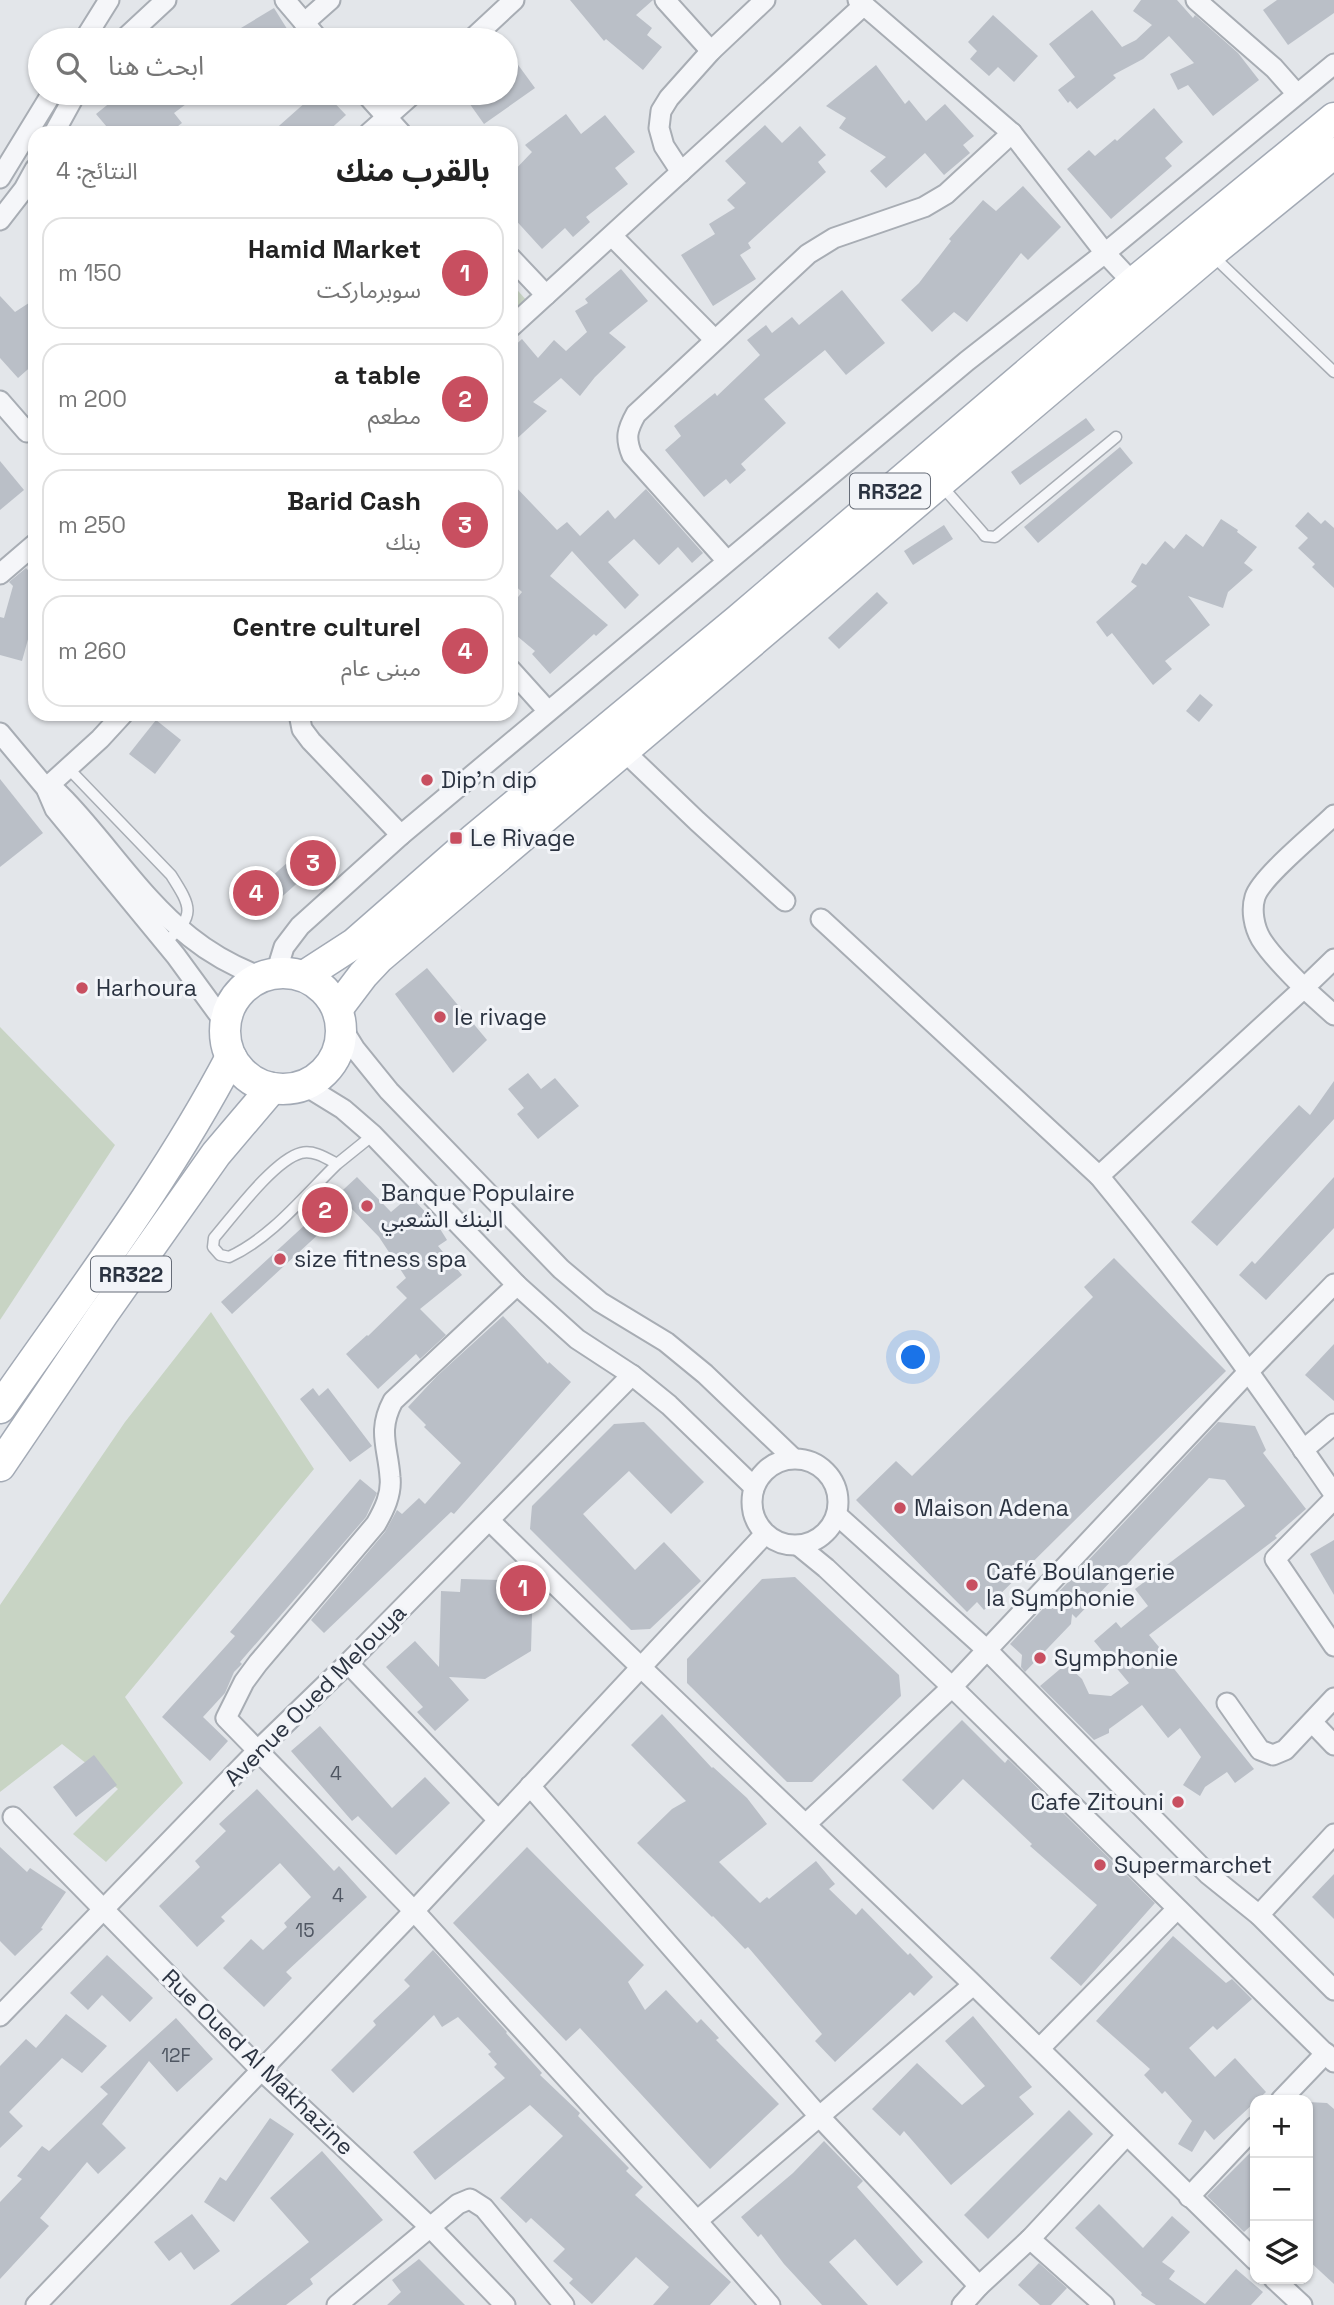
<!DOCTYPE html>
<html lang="ar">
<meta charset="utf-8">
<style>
:root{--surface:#fff;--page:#f6f6f6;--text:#222;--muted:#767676;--line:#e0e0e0;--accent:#c84f60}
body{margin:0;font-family:"Space Grotesk","Noto Sans Arabic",sans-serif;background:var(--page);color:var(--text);direction:rtl}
.controls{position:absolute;right:21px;bottom:21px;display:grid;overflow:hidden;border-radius:14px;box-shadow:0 2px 5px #0004}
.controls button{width:63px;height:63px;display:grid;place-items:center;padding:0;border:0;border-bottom:2px solid var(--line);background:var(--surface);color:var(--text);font:35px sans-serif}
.you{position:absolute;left:914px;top:1358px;width:24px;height:24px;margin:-18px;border:5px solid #fff;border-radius:50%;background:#1a73e8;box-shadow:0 0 0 10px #1a73e833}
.badge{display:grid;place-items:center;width:46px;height:46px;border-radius:50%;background:var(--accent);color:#fff;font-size:23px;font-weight:700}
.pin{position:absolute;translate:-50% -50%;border:4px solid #fff;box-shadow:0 2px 7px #0006}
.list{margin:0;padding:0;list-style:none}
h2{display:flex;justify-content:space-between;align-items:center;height:91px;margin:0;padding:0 28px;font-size:30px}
h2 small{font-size:23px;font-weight:400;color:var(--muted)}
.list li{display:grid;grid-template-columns:46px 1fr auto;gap:21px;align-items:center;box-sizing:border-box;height:112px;margin:0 14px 14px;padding:0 14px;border:2px solid var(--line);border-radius:21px}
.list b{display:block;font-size:26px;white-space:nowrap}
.list p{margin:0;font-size:23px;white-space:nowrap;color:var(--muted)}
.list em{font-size:23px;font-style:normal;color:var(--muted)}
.icon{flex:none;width:38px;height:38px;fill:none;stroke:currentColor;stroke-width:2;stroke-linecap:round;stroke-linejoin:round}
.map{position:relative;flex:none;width:1334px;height:2305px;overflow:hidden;direction:ltr}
.search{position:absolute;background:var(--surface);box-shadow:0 2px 5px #0004;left:28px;top:28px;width:490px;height:77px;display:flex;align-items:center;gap:18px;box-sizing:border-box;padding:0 24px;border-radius:38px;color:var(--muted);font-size:26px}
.panel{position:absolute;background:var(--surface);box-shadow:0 2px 5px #0004;left:28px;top:126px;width:490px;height:595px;border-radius:21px;direction:rtl}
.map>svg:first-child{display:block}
.green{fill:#c8d4c4}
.building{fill:#babfc7}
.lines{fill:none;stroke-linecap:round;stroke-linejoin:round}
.lane-casing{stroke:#a8adb4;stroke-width:13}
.street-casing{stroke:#a8adb4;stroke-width:23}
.primary-casing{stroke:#a3aab5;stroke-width:33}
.lane{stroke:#f5f6f9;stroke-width:10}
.street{stroke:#f5f6f9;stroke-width:19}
.primary{stroke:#fff;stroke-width:30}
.poi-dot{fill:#c84f60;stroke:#f2f4f8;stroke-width:2.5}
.labels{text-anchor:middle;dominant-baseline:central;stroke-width:6;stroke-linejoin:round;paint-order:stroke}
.number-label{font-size:19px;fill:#4f5662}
.shield{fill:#f2f4f8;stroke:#676d78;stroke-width:2}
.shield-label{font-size:21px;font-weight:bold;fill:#2b3341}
.poi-label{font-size:23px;fill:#2b3341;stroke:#f2f4f8;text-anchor:start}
.street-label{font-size:23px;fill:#2b3341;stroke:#f2f4f8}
</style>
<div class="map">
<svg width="1334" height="2305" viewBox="0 0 1334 2305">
<rect width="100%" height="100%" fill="#e3e6ea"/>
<g class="green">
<polygon points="511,283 528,302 511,317"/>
<polygon points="0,1027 115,1145 0,1320"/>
<polygon points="211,1312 314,1469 125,1697 183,1783 106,1862 73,1834 118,1789 62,1744 0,1792 0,1605 125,1422"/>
</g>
<g class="building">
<polygon points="570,0 653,0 636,15 652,28 647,35 662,47 643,70 606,39 604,41"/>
<polygon points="1141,0 1177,0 1193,18 1195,15 1238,53 1259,80 1213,116 1188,85 1178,90 1170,74 1194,63 1169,36 1143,59 1113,75 1116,78 1077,109 1070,101 1068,103 1058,90 1075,77 1049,44 1092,10 1122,47 1136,40 1152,25 1133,11"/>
<polygon points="1277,0 1334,0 1334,13 1288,45 1263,10"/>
<polygon points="274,8 294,40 248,40 241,28"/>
<polygon points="993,15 1038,56 1014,82 998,67 989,76 970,59 977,51 968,42"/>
<polygon points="516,62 535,88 484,124 462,93 506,93 506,69"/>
<polygon points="876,65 905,104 909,100 926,121 945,104 974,136 963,145 970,153 944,175 925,153 886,188 870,171 886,157 839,128 846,118 826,106"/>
<polygon points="122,93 201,93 174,113 182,123 169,133 112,133 96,114"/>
<polygon points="316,93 325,93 346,115 326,133 271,133"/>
<polygon points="1154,108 1183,142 1165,158 1172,166 1111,219 1067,169 1089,150 1095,156 1115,139 1117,141"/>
<polygon points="566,114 581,134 605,115 635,152 615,168 628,184 586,217 590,222 573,237 565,228 542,249 511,215 511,174 532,152 525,145"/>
<polygon points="765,125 782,143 800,126 826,155 818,162 826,172 748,243 751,248 740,255 756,279 713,306 681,255 715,234 709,224 735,208 727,200 746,183 725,161"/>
<polygon points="1023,186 1061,227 1028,260 1021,253 967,322 954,312 932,332 901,300 919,283 951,241 949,239 983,200 996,211"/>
<polygon points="621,269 648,301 609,333 626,347 595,377 580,396 561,378 533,402 547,411 511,444 511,349 522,339 538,358 554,340 566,351 587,332 575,311 588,303 585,299"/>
<polygon points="842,290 885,343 846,375 825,350 764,399 786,423 741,464 746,470 730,484 726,479 704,497 665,450 681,436 674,426 715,393 717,396 760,355 747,340 766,325 772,333 792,317 799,325"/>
<polygon points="0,296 15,312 35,299 35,363 18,378 0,358"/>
<polygon points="1086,418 1095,430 1020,485 1011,472"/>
<polygon points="1120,447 1133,463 1038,543 1024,527"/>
<polygon points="0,461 24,490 0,510"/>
<polygon points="511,482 557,530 567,522 580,536 608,510 615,519 646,489 703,553 692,563 678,547 659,565 634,539 608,562 639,595 625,609 572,551 550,576 608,625 596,636 594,634 550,674 532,654 535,651 511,631 511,606 522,592 511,582"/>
<polygon points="1308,512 1321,524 1325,520 1334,528 1334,588 1312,567 1315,564 1298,548 1308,538 1295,526"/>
<polygon points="1221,519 1238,530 1237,532 1257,547 1244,563 1253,570 1228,592 1223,608 1188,596 1210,625 1165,661 1172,669 1153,685 1112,633 1107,637 1096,622 1137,586 1131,582 1142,563 1146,565 1165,541 1174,549 1186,534 1203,547"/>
<polygon points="944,525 953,539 913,565 904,551"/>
<polygon points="26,568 35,577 35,614 22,661 0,655 0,617 4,618 13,586 9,582"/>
<polygon points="877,592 888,603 839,649 828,638"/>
<polygon points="1200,694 1213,705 1199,722 1186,711"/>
<polygon points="156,720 181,740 155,774 129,754"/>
<polygon points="0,779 43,833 0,867"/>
<polygon points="288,862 303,878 258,918 234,892 261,868 270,878"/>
<polygon points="427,968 487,1040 453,1073 395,994"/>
<polygon points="528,1073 541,1089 555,1078 579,1106 538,1139 517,1114 524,1108 508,1089"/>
<polygon points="1334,1081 1334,1119 1217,1246 1191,1222 1299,1105 1310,1115"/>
<polygon points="357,1177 391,1212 410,1196 437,1224 447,1240 438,1246 462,1275 420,1309 446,1335 420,1359 416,1354 378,1389 346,1354 367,1335 368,1336 407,1298 396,1287 406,1278 379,1237 349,1206 232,1314 221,1302"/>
<polygon points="1334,1177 1334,1228 1266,1300 1239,1275 1252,1261 1255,1264"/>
<polygon points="1114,1258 1226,1371 984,1610 977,1602 967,1612 856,1500 896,1461 912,1476 1093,1297 1084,1287"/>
<polygon points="503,1316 548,1364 549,1362 571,1382 454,1514 451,1512 324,1633 311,1620 385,1532 397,1510 402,1514 419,1498 425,1504 461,1463 424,1427 426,1425 408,1407 437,1376"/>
<polygon points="1334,1344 1334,1401 1305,1375"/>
<polygon points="313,1388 319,1396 328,1388 372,1446 350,1462 300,1399"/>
<polygon points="644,1422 704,1482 671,1514 629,1471 583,1514 635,1570 664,1542 701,1581 650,1629 631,1630 530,1529 532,1506 614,1424"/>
<polygon points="1218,1422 1255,1426 1266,1450 1263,1453 1306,1509 1275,1536 1277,1538 1149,1635 1169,1659 1167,1660 1254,1769 1235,1783 1227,1772 1205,1787 1200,1796 1183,1785 1201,1757 1180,1728 1168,1738 1142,1705 1109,1729 1109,1733 1094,1740 1040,1686 1066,1664 1082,1679 1089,1694 1111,1696 1129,1683 1094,1641 1116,1622 1121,1628 1148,1606 1135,1589 1245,1506 1225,1480 1209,1478 1076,1618 1072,1614 1071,1624 1025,1672 1021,1667 1022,1655 1010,1644"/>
<polygon points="360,1479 377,1493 366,1517 240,1662 242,1664 234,1672 225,1693 203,1717 228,1741 210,1761 162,1717 235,1636 230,1632"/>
<polygon points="1334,1540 1334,1595 1310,1554"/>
<polygon points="795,1577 899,1675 901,1696 812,1782 787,1782 687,1683 687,1659 762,1579"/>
<polygon points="461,1579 533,1581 531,1651 485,1679 449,1677 469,1700 435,1731 417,1712 423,1707 386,1667 415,1641 439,1667 441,1591 460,1592"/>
<polygon points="662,1714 712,1768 713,1767 747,1798 767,1824 719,1862 760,1903 767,1897 769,1899 816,1861 835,1884 829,1889 856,1915 862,1908 908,1955 910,1953 933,1977 914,1996 910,1992 835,2062 815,2041 822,2034 748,1947 745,1949 713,1916 712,1917 637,1843 672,1809 686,1801 631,1745"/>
<polygon points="962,1720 1005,1763 1008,1759 1155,1903 1081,1986 1050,1958 1097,1905 1030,1846 1032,1844 963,1779 933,1810 902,1780"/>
<polygon points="320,1726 392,1808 425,1777 450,1803 396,1855 358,1816 352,1821 291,1751"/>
<polygon points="94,1755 117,1785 76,1817 53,1787"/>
<polygon points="257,1789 334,1871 339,1866 367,1897 286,1972 292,1978 264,2007 223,1968 251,1939 263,1950 287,1927 284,1923 311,1897 280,1863 221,1917 225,1921 197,1947 159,1906 200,1867 195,1861 226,1831 219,1824"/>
<polygon points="0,1847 27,1872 30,1868 66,1892 41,1928 43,1929 15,1956 0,1941"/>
<polygon points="527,1847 644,1965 628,1982 645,2010 666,1990 697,2023 701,2019 719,2038 716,2040 779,2104 710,2169 580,2028 566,2041 453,1923"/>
<polygon points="1334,1874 1334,1919 1312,1897"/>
<polygon points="1173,1936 1226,1983 1232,1979 1252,1999 1217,2030 1213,2026 1189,2048 1215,2077 1235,2058 1266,2092 1214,2140 1205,2130 1192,2152 1178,2144 1192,2121 1165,2091 1162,2094 1144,2075 1150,2069 1096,2021"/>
<polygon points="433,1950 507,2032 506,2033 542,2073 540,2075 580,2113 578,2116 629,2168 626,2171 643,2187 635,2195 731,2282 710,2305 653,2305 669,2287 636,2257 592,2304 569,2283 573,2279 553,2261 565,2249 531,2218 526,2223 500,2198 563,2136 530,2105 435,2180 413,2152 505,2078 494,2067 497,2064 488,2054 491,2052 458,2017 442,2027 434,2015 353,2093 331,2070 376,2025 373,2021 410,1986 404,1980"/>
<polygon points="107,1955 153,1998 130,2022 102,1995 88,2010 70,1993"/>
<polygon points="66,2014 107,2046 82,2073 62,2058 9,2112 23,2126 0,2148 0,2066 26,2039 36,2048"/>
<polygon points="973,2016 1032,2087 1019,2097 1034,2114 951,2185 904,2131 900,2136 872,2109 917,2063 962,2105 985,2086 945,2041"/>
<polygon points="176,2018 213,2059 177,2092 149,2061 102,2124 126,2148 98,2174 87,2162 40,2218 49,2226 0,2279 0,2202 22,2179 17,2176 42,2146 49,2151 108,2094 100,2087"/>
<polygon points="1308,2102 1327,2103 1334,2109 1334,2284 1308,2260"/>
<polygon points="1069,2110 1093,2134 988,2239 964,2215"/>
<polygon points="270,2118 294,2134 234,2222 204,2202 220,2177 226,2181"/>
<polygon points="824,2141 863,2181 857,2187 923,2262 897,2286 855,2239 829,2262 868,2305 822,2305 784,2264 761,2234 758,2237 741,2217 793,2173"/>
<polygon points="1255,2148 1255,2222 1244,2232 1207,2196"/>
<polygon points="322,2151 383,2220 310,2279 313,2284 286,2305 230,2305 309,2242 270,2198"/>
<polygon points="1099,2204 1143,2248 1172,2216 1190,2232 1162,2262 1175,2271 1169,2279 1205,2304 1236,2269 1263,2292 1251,2305 1156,2305 1141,2295 1142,2293 1075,2228"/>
<polygon points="192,2214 220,2251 194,2270 181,2252 169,2261 154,2242"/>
<polygon points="419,2259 465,2305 387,2305 401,2292 392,2280"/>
<polygon points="1039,2263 1067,2288 1051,2305 1040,2305 1018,2285"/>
</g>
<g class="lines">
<defs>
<g id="lane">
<polyline points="1213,256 1334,372"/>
<polyline points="941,485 982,532 985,536 995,537 1116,437"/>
<path d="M 68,768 L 171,875 C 192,908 196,915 165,943"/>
<path d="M 337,1164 C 304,1196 271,1238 229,1257 L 220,1255 L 213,1247 L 214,1238 C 233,1216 274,1160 301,1153 C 314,1150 326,1158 337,1164 L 373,1135"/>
</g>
<g id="street">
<polyline points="285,0 319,40"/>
<polyline points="665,0 711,51"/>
<polyline points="858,0 1012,133 1105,253 1133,283"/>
<polyline points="1196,0 1274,68 1297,94"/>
<polyline points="304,23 330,0"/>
<polyline points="84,40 109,0"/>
<polyline points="123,40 166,0"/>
<polyline points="471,40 514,0"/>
<polyline points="365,93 401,133"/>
<polyline points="54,133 76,93"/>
<polyline points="369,133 414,93"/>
<polyline points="681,172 664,146 659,128 661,111 669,98 711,51 765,0"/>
<polyline points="0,178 52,93"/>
<polyline points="0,220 24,189 35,169"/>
<polyline points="612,236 715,340"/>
<polyline points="511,258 546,295"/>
<polyline points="511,327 864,5"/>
<polyline points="0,401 27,432 35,425"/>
<path d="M 727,561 L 632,455 C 625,438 627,430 636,414 L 808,254 L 834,238 L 924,207 L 946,194 L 1012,133"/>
<polyline points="0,574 35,544"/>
<polyline points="511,670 548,711"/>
<polyline points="299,714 302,729 311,741 401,835"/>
<polyline points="0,733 46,788 55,809 176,956 225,1023"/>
<polyline points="624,751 697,821 785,901"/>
<polyline points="46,788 100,739 123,714"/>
<path d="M 47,788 L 58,793 L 66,801 C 108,845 142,899 190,937 C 211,954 235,967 261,977"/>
<path d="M 1334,815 C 1317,832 1261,877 1255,897 C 1251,910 1254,927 1261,939 C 1272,957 1290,973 1304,988 L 1099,1176 C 1183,1278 1259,1385 1334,1494"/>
<polyline points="821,919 1099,1176"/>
<polyline points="1334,959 1304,988 1334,1015"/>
<polyline points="276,973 284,947 300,926 401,835 967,361 1105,253 1334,64"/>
<polyline points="342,1028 355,1049 389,1091 561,1269 600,1302 666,1342 705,1374 793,1458"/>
<polyline points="304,1085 343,1109 373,1135 517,1285 577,1339 632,1375 669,1405 754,1487"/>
<path d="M 517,1285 L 393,1401 C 377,1431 388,1447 390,1477 C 392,1494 384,1510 376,1524 L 258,1663 L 244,1682 L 226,1718 L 414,1911 L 697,2221 L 770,2305"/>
<polyline points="1303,1450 1334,1424"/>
<circle cx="795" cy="1502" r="43"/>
<polyline points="1334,1499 1275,1559 1334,1646"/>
<polyline points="837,1515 987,1650 1208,1874 1259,1915 1334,1990"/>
<path d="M 490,1521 C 650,1678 814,1832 976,1987 C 1070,2078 1162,2170 1255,2260"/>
<polyline points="799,1546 826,1568 952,1687 1334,2062"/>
<polyline points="348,1663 498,1820"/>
<polyline points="1227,1703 1260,1750 1273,1755 1285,1750 1334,1698"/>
<polyline points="1312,1722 1334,1745"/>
<polyline points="530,1786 818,2115 979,2286 962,2305"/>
<polyline points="13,1817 261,2070 430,2227 505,2305"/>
<polyline points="806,1824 952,1687 1249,1371 1334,1284"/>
<polyline points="1259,1915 1334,1834"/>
<polyline points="0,2016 258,1750 348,1663 632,1375"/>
<polyline points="1040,2048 1177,1909"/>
<polyline points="1281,2100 1326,2053"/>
<polyline points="1189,2197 1255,2127"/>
<polyline points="697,2221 973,1985"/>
<polyline points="1030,2239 1104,2305"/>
<polyline points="1274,2279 1302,2305"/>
<polyline points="979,2286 1030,2239 1126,2136"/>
<polyline points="36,2305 414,1911 765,1534"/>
<polyline points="337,2305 458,2204 470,2199 484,2208 564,2305"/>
</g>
<g id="primary">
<circle cx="283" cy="1031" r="58"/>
<polyline points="304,976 355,943 475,838 738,620 1133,283 1334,118"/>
<polyline points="338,1008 363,975 379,958 1211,253 1334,153"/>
<path d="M 0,1408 C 80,1293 166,1181 231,1057"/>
<polyline points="0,1466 103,1314 216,1154 272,1088"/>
</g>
</defs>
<use href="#lane" class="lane-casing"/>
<use href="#street" class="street-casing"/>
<use href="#primary" class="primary-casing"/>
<use href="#lane" class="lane"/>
<use href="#street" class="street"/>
<use href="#primary" class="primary"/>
</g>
<g class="poi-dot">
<circle cx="427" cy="780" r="7"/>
<rect x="449" y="831" width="14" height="14" rx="3.5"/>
<circle cx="82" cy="988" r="7"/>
<circle cx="440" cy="1017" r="7"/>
<circle cx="367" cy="1206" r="7"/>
<circle cx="280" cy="1259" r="7"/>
<circle cx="900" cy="1508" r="7"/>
<circle cx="972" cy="1585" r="7"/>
<circle cx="1040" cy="1658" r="7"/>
<circle cx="1178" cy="1802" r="7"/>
<circle cx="1100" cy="1865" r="7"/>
</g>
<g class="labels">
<g class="number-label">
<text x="336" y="1773">4</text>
<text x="338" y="1895">4</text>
<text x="305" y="1930">15</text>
<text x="176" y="2055">12F</text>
</g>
<g class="shield">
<rect x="850" y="473.5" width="80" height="35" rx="5"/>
<rect x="91" y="1256.5" width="80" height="35" rx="5"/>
</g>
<g class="shield-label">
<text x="890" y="491">RR322</text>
<text x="131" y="1274">RR322</text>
</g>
<g class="poi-label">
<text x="441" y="780">Dip'n dip</text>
<text x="470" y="838">Le Rivage</text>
<text x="96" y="988">Harhoura</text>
<text x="454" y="1017">le rivage</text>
<text x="381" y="1193">Banque Populaire<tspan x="381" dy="26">البنك الشعبي</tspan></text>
<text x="294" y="1259">size fitness spa</text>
<text x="914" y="1508">Maison Adena</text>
<text x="986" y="1572">Café Boulangerie<tspan x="986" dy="26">la Symphonie</tspan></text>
<text x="1054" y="1658">Symphonie</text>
<text x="1164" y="1802" text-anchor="end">Cafe Zitouni</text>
<text x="1114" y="1865">Supermarchet</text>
</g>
<g class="street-label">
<text transform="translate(315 1695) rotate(-45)">Avenue Oued Melouya</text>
<text transform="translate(258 2062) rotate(44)">Rue Oued Al Makhazine</text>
</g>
</g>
</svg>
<div class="controls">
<button>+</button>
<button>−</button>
<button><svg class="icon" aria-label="layers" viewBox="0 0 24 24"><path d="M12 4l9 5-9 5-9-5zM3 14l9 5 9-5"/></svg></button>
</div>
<div class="you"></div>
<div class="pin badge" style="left:523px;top:1588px">1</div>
<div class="pin badge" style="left:325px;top:1210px">2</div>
<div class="pin badge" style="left:313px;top:863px">3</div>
<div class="pin badge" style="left:256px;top:893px">4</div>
<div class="search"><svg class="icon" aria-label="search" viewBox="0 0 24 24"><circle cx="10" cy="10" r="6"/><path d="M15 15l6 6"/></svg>ابحث هنا</div>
<section class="panel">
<h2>بالقرب منك<small>النتائج: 4</small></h2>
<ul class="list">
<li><span class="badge">1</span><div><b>Hamid Market</b><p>سوبرماركت</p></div><em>150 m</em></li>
<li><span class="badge">2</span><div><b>a table</b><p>مطعم</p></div><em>200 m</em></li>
<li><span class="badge">3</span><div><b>Barid Cash</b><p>بنك</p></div><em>250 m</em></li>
<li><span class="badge">4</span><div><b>Centre culturel</b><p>مبنى عام</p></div><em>260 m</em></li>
</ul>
</section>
</div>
